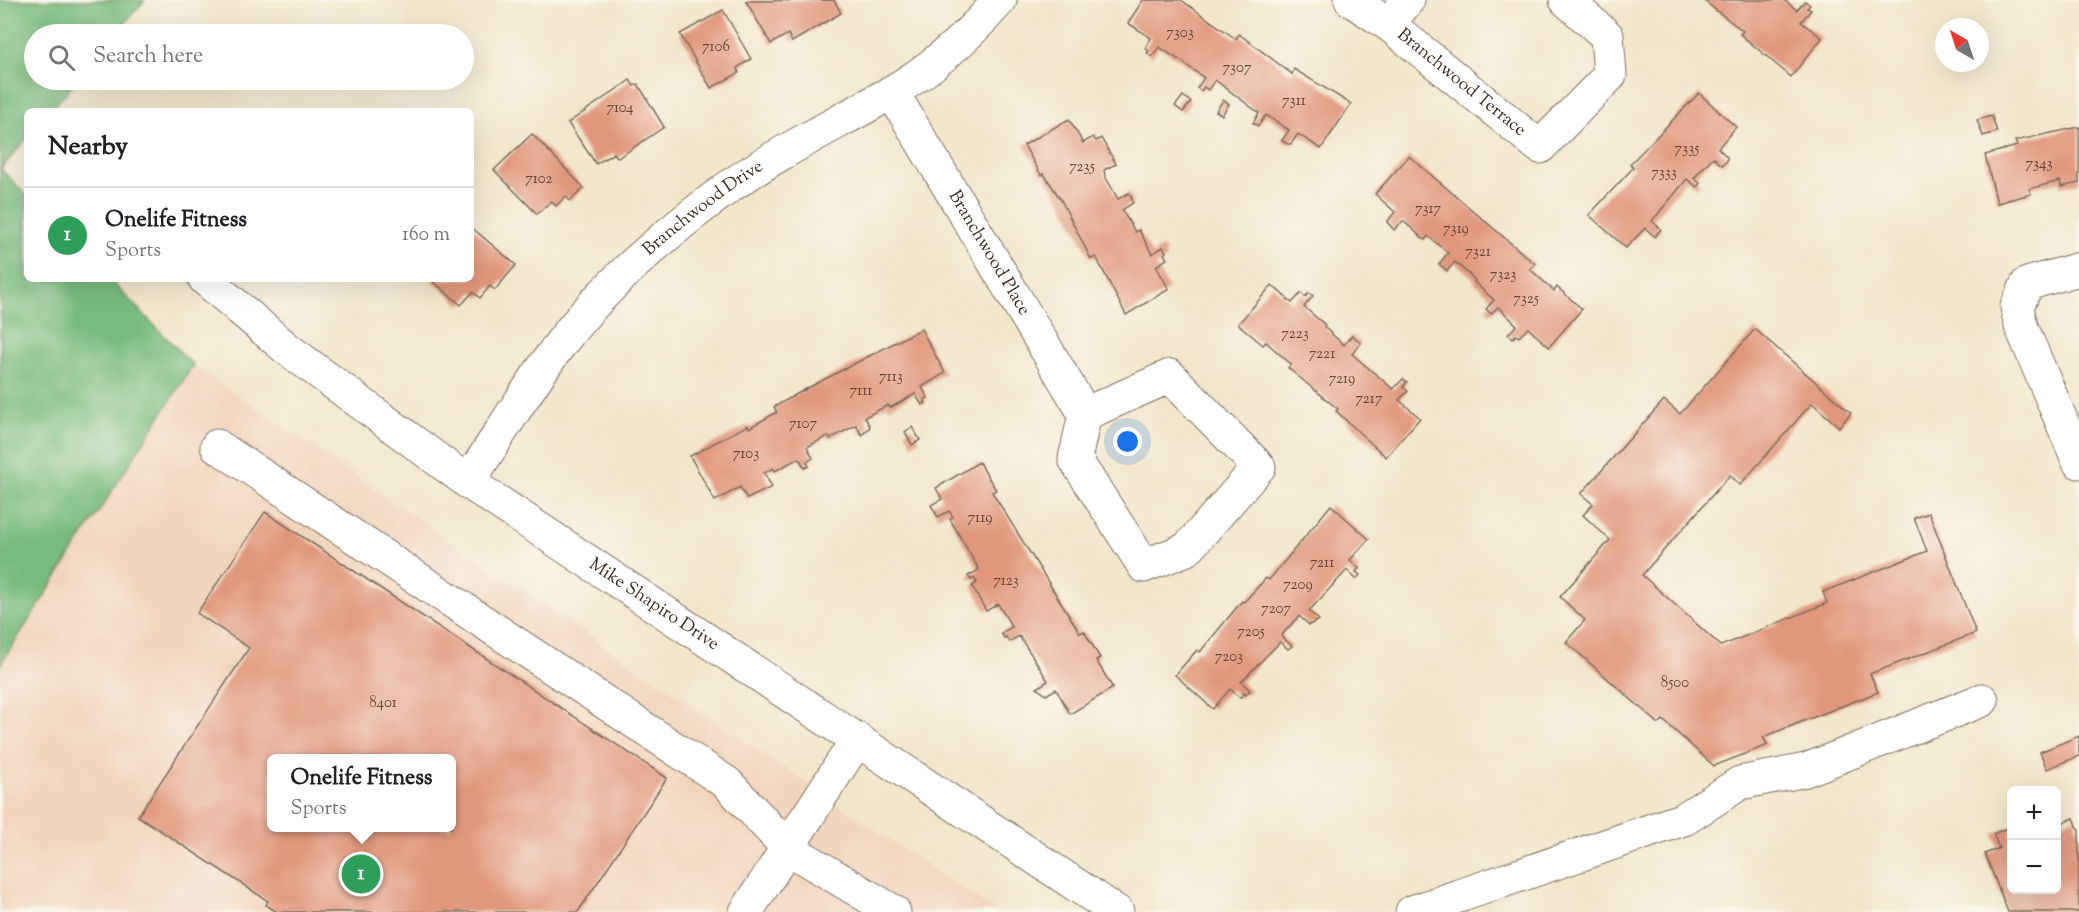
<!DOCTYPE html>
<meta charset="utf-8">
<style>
:root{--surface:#fff;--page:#f6f6f6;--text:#202124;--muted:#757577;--line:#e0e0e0;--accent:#b5179e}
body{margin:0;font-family:"Sorts Mill Goudy",serif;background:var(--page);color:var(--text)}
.controls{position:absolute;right:18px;bottom:18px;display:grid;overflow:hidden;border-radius:9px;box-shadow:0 6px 24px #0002}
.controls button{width:54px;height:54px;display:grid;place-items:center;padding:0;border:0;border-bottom:2px solid var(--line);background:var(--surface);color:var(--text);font:30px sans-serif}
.compass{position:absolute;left:1935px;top:18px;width:54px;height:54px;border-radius:50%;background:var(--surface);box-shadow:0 6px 24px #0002;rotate:321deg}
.you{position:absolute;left:1128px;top:442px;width:21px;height:21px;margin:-15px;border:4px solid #fff;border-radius:50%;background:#1a73e8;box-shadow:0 0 0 9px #1a73e833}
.badge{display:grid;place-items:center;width:39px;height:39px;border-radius:50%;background:var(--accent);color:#fff;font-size:20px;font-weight:700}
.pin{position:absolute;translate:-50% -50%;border:3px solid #fff;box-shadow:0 2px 6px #0006}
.popup{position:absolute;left:267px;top:754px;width:189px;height:78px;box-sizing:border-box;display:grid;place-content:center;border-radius:9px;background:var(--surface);filter:drop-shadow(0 2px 4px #0005);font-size:20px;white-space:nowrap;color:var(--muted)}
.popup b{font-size:22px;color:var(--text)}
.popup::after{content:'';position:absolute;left:50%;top:100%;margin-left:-12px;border:12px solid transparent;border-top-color:var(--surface)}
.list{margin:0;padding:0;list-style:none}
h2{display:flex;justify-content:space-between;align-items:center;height:78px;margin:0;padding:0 24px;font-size:26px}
h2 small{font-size:20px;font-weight:400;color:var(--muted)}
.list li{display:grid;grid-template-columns:39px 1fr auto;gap:18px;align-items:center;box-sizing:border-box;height:96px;padding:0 24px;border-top:2px solid var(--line)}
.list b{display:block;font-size:22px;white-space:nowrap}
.list p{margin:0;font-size:20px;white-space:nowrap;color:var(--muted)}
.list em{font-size:20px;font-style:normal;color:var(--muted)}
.icon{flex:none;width:33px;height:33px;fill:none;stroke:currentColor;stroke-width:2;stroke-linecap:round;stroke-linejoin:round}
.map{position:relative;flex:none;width:2079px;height:912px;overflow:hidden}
.search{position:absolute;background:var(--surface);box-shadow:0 6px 24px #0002;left:24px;top:24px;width:450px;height:66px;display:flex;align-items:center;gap:15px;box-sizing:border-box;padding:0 21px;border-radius:33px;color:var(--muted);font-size:22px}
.panel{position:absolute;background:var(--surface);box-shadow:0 6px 24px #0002;left:24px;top:108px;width:450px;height:174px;border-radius:9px}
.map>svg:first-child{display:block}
.built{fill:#f1d5bd;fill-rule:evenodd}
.forest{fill:#78bb7e;stroke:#5a724e;stroke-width:1.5}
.building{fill:#e1977d;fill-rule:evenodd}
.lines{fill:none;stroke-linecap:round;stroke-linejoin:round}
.minor-casing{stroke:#7b6c5b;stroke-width:35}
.minor{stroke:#fff;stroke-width:33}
.labels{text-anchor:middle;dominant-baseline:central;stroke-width:4.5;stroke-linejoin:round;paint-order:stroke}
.number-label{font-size:15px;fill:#644536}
.street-label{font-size:18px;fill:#3b2a1e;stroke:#fbf7ec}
</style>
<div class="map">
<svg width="2079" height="912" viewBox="0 0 2079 912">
<rect width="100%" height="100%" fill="#fbf7ec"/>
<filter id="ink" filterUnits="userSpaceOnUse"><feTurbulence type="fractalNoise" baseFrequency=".0167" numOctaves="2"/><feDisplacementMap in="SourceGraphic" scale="12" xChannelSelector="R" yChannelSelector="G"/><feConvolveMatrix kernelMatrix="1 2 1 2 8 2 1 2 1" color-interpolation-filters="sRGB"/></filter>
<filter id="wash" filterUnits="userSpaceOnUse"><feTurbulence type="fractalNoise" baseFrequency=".008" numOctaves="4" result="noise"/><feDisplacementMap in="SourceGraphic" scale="24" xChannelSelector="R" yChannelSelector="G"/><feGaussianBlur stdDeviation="1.35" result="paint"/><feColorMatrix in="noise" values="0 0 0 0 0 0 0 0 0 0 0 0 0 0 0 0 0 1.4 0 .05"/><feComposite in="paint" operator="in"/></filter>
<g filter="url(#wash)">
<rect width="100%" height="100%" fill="#f2e6cb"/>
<path class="built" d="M 193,365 L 499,574 L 996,912 L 0,912 L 0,665 ZM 271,758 L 451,758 L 451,828 L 271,828 Z"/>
<polygon class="forest" points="0,0 145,0 115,34 34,34 34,80 77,80 50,111 27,111 27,138 1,169 27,196 27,279 109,279 193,365 0,665"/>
<g id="blocks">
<g class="building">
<polygon points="834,0 841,13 792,42 788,34 771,44 746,1"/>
<polygon points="1143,0 1181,0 1236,39 1239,34 1292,74 1294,69 1351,104 1321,149 1298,134 1291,144 1287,144 1282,140 1289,130 1266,115 1258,126 1253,123 1259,113 1215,80 1208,90 1204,87 1201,91 1197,88 1204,78 1181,61 1159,47 1152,57 1147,53 1149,51 1145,48 1151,38 1128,23"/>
<polygon points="1703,0 1784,0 1797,10 1805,1 1810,5 1807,8 1811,10 1801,22 1822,38 1791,77 1740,34 1743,31"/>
<polygon points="723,10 751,59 737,68 739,73 711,88 680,34"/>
<polygon points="630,80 634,86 638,84 664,127 618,158 614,153 596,164 568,123"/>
<polygon points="1699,93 1736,127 1718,148 1727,157 1727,161 1722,165 1713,157 1694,178 1700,183 1697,187 1687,179 1652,221 1661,229 1655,237 1645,228 1626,248 1589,215 1633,168 1630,164"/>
<polygon points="1183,96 1191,102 1183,112 1175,106"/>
<polygon points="1223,100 1229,104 1222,115 1216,111"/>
<polygon points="1992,116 1997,132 1983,136 1977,120"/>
<polygon points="1069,119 1083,143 1093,137 1096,141 1101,138 1116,164 1104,170 1105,176 1118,199 1129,193 1131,196 1133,203 1122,210 1135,232 1139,230 1152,254 1163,247 1166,252 1164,254 1167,259 1156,266 1169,289 1126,315 1096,257 1091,259 1061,200 1044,174 1041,175 1024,145"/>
<polygon points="2079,127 2079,183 2061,187 2060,181 2029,189 2031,194 1997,203 1985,155 2017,146 2015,141"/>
<polygon points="532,134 584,188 570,201 566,196 556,206 551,201 537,214 494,170"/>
<polygon points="1409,156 1535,264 1530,269 1554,291 1557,287 1582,309 1549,347 1528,328 1519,337 1516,335 1513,338 1508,334 1517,325 1498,307 1491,314 1486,309 1494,300 1474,282 1475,280 1455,262 1447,271 1439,264 1448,253 1428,236 1425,240 1403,221 1394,230 1387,222 1395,212 1375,194"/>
<polygon points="471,227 516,265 495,290 490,286 480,298 473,292 461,305 430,279 471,279"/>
<polygon points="1272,285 1292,303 1301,293 1305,297 1309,293 1313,296 1304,307 1325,325 1324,327 1344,345 1352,335 1361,343 1352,354 1393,389 1403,379 1407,382 1403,387 1408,391 1399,400 1420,418 1386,457 1336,411 1338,409 1288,368 1291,364 1266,342 1263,345 1238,324"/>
<polygon points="921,329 945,373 922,387 928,398 924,400 926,403 922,405 915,394 890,408 888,405 865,417 870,427 862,435 856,425 830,439 828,436 807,447 813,458 807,462 809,466 805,468 799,458 775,471 773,468 764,473 772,487 747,499 740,487 715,501 690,456 748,425 749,428 777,412 774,407 804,390"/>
<polygon points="1755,329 1851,413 1839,427 1812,403 1740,485 1730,475 1642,575 1721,646 1827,603 1823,592 1927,551 1914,518 1929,513 1976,633 1870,674 1878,692 1763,737 1768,745 1714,766 1663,720 1659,724 1566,642 1585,620 1560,597 1610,540 1583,515 1593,504 1581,494 1664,400 1680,414"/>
<polygon points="912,427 920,440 912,445 905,432"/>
<polygon points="979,462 996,490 992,492 1080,633 1084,631 1100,658 1096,660 1113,688 1070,714 1056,689 1046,695 1037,688 1048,681 1035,660 1019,636 1009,642 1006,637 1004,638 1001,633 1012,627 998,604 986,611 972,586 977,583 974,578 971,580 968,576 979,570 950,519 953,517 949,511 938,517 931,505 942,499 936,488"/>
<polygon points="1331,505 1369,539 1350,560 1359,568 1356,572 1360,575 1356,579 1347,570 1309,611 1319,620 1309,625 1299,616 1281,636 1292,646 1288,649 1280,642 1241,682 1250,690 1246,695 1244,693 1240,698 1230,689 1213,709 1175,675 1197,650 1200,652 1242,601 1244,602 1266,578 1269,580"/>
<path d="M 265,512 L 667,778 L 578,912 L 277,912 L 266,905 L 268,901 L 138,816 L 249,648 L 197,613 ZM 271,758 L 451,758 L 451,828 L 271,828 Z"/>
<polygon points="2079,736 2079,756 2047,769 2040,752"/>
<polygon points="2056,818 2059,824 2074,818 2079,831 2079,912 2008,912 1985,854 1999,848 1993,834 2012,826 2012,890 2056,890"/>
</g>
</g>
</g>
<g filter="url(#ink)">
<use href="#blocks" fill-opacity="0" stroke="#7b6c5b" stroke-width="1.5"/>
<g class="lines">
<defs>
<g id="minor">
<path id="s1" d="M 1351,0 L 1388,24 L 1540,147 L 1610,75 L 1607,36 L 1566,0"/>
<polyline points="1388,24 1408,0"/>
<path id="s2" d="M 892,92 L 1085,414"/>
<polyline points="2079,269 2027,284 2017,307 2021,326 2079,462"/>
<path id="s3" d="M 205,279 L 286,348 L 468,482 L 1117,912"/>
<polygon points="1170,376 1259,467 1187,549 1144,566 1075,459 1085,414"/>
<polyline points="217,446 727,783 789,849 894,912"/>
<path id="s4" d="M 468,482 C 498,437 526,390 558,347 C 603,286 665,234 726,189 C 778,152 835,125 890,93 C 931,70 969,35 1000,0"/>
<polyline points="746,912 857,740"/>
<polyline points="1412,912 1684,819 1740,783 1806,770 1982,700"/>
</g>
</defs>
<use href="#minor" class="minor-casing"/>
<use href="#minor" class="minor"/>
</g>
</g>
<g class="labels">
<g class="number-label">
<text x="1180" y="33">7303</text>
<text x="716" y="47">7106</text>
<text x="1237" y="68">7307</text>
<text x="1294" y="101">7311</text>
<text x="620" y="108">7104</text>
<text x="1687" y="149">7335</text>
<text x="2039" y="164">7343</text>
<text x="1082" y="167">7235</text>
<text x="1664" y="173">7333</text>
<text x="539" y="179">7102</text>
<text x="1428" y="209">7317</text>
<text x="1456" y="229">7319</text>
<text x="1478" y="252">7321</text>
<text x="1503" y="275">7323</text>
<text x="1526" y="299">7325</text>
<text x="1295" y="334">7223</text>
<text x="1322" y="354">7221</text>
<text x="891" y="377">7113</text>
<text x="1342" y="379">7219</text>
<text x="861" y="391">7111</text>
<text x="1369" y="399">7217</text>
<text x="803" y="424">7107</text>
<text x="746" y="454">7103</text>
<text x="980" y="518">7119</text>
<text x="1322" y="563">7211</text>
<text x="1006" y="581">7123</text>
<text x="1298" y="585">7209</text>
<text x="1276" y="609">7207</text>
<text x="1251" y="632">7205</text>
<text x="1229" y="657">7203</text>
<text x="1675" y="683">8500</text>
<text x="383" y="703">8401</text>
</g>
<g class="street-label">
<text stroke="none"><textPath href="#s1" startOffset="138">Branchwood Terrace</textPath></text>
<text stroke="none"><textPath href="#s4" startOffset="364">Branchwood Drive</textPath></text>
<text stroke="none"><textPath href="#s2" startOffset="188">Branchwood Place</textPath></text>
<text stroke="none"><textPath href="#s3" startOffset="555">Mike Shapiro Drive</textPath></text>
</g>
</g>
</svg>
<div class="controls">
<button>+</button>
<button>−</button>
</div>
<svg class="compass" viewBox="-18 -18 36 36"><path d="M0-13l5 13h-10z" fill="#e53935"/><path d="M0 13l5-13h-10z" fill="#757577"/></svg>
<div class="you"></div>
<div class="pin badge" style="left:361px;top:874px;background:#2e9e5b">1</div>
<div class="popup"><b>Onelife Fitness</b>Sports</div>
<div class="search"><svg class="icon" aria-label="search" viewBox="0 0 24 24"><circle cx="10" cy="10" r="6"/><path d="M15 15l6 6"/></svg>Search here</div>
<section class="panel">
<h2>Nearby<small></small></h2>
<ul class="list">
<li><span class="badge" style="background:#2e9e5b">1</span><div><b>Onelife Fitness</b><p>Sports</p></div><em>160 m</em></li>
</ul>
</section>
</div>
